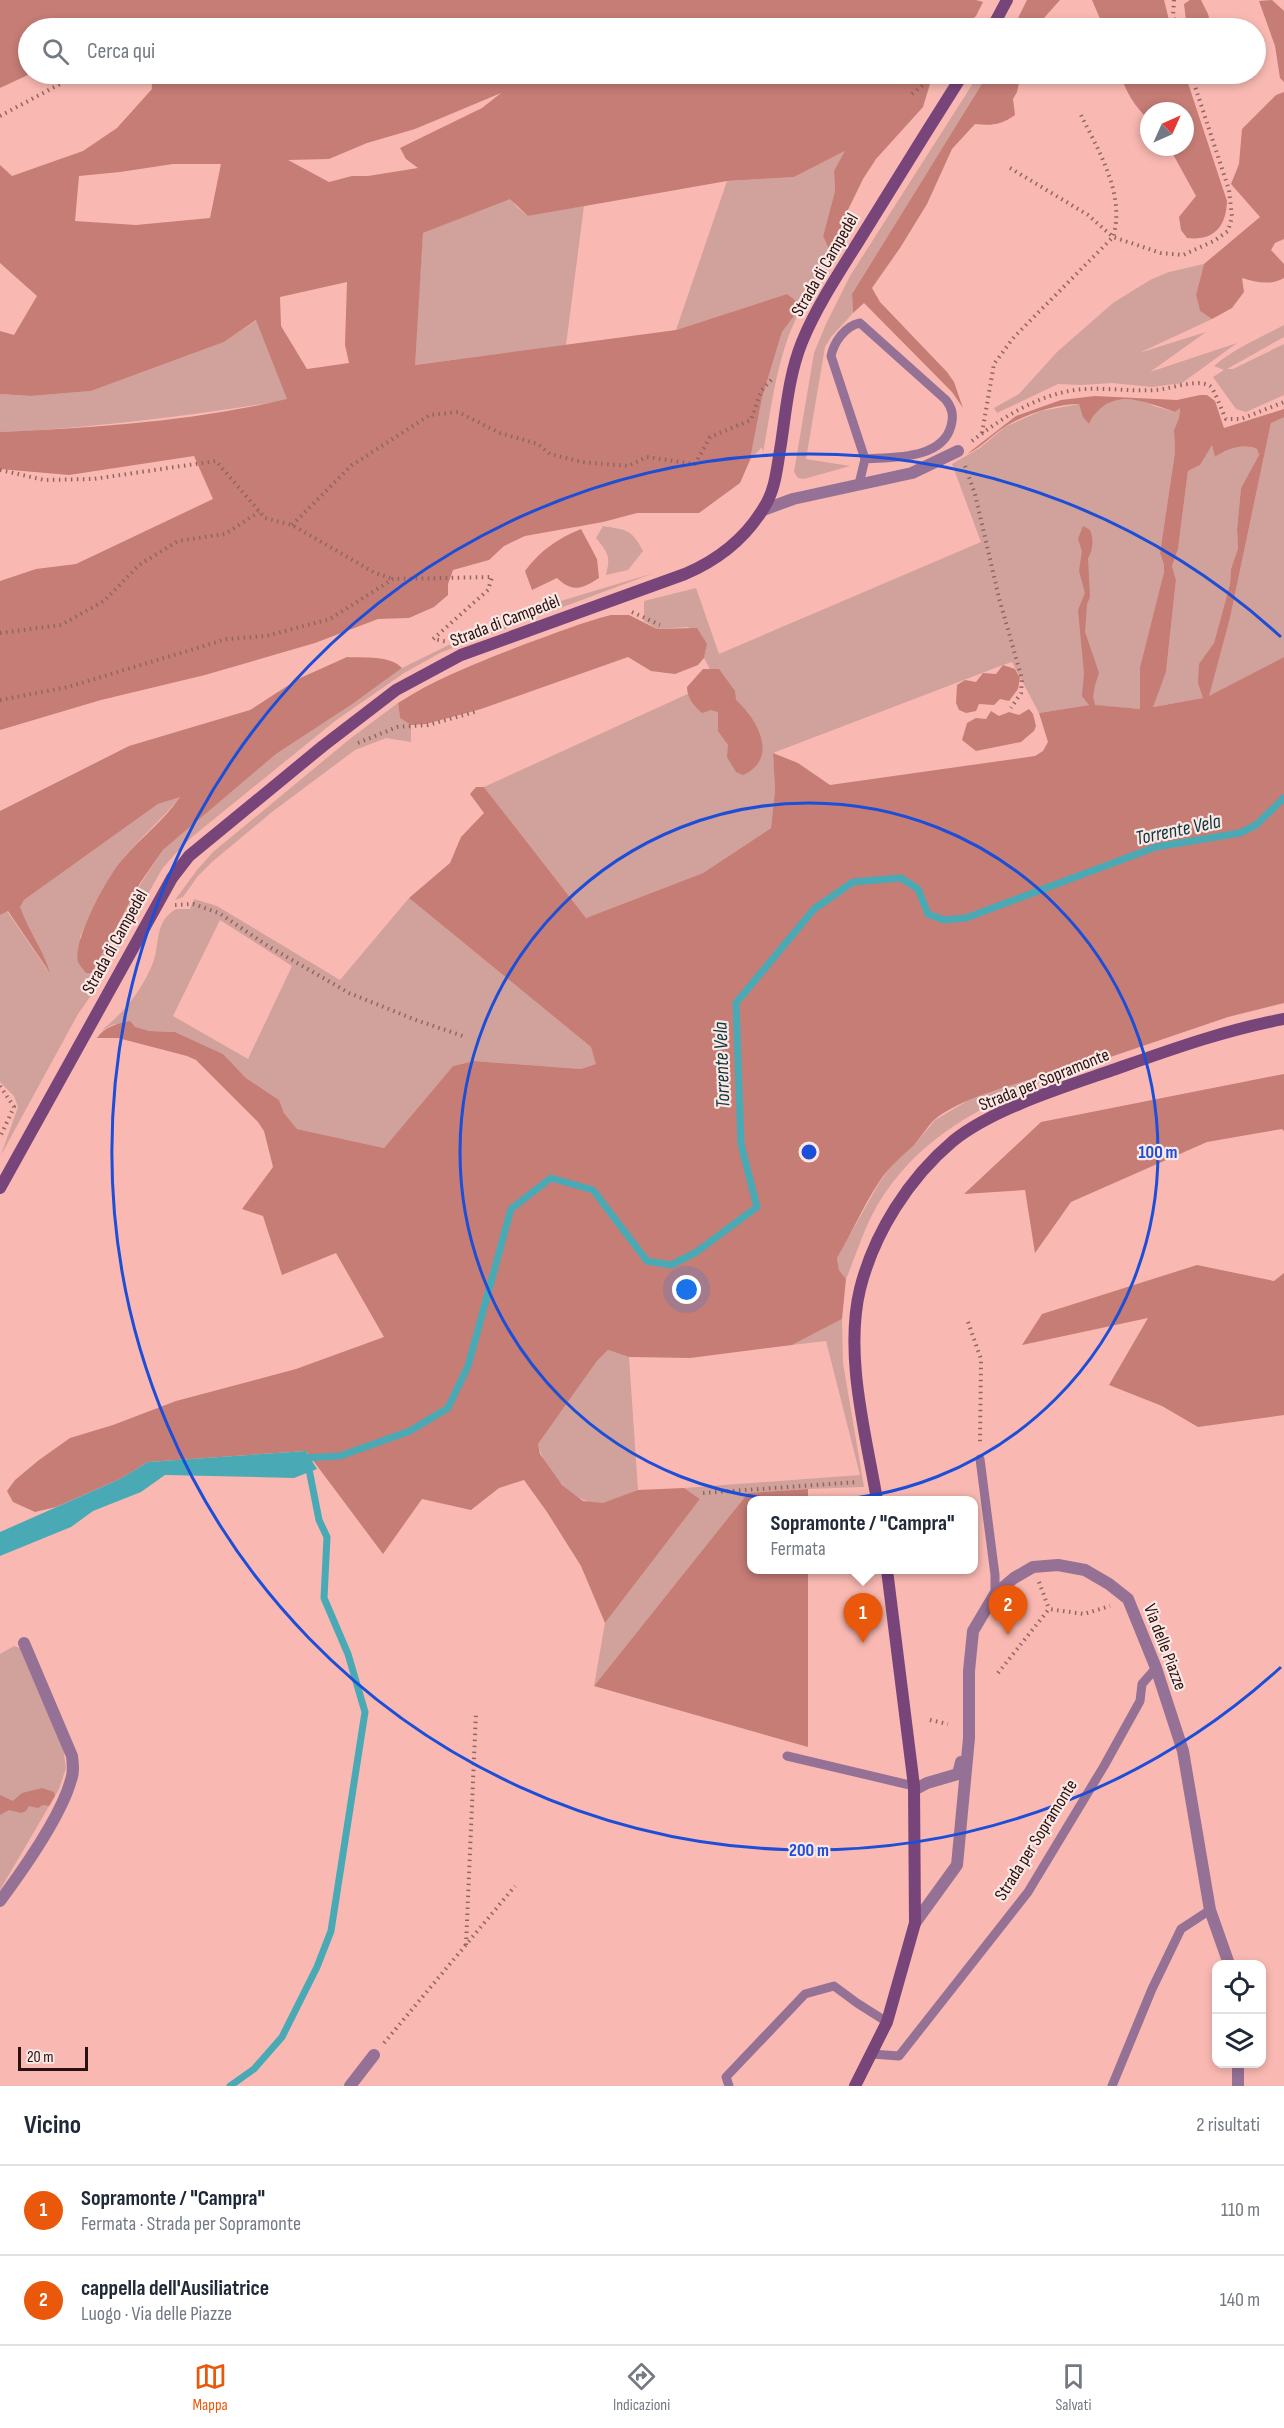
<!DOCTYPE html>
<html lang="it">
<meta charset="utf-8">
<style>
:root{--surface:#fff;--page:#f6f6f7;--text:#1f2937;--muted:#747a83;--line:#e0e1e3;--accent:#ea580c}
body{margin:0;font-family:"Sofia Sans Condensed",sans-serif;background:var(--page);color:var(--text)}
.controls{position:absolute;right:18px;bottom:18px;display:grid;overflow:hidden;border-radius:12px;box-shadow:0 3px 9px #0003}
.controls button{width:54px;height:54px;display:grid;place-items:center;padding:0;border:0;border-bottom:2px solid var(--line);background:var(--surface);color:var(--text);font:30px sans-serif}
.compass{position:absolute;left:1140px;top:102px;width:54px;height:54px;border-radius:50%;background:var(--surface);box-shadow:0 3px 9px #0003;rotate:45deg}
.scale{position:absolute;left:18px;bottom:15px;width:70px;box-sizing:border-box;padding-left:6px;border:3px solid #281210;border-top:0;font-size:16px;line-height:21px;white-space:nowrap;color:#281210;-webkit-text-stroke:4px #fbe7e4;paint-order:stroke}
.you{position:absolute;left:687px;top:1290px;width:21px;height:21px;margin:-15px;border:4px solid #fff;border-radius:50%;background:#1a73e8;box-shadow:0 0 0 9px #1a73e833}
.badge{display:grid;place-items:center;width:39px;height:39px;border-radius:50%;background:var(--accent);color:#fff;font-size:20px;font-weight:700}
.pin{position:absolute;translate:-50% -50px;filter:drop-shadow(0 2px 3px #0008)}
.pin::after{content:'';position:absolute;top:32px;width:21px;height:18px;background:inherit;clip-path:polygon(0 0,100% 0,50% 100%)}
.popup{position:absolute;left:747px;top:1496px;width:231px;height:78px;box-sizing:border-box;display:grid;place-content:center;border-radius:12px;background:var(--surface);filter:drop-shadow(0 2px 4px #0005);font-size:20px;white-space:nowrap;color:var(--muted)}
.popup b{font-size:22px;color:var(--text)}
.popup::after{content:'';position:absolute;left:50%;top:100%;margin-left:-12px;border:12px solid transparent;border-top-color:var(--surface)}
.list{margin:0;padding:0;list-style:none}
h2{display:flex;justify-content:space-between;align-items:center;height:78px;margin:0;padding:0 24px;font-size:26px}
h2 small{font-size:20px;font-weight:400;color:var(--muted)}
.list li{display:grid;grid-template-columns:39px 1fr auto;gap:18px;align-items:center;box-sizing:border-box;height:90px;padding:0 24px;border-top:2px solid var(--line)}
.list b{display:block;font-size:22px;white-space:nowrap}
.list p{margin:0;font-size:20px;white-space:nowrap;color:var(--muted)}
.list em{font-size:20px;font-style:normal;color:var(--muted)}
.icon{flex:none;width:33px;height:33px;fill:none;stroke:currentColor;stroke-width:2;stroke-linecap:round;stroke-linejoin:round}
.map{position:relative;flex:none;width:1284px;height:2086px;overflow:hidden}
.search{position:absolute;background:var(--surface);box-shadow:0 3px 9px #0003;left:18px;right:18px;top:18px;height:66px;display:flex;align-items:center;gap:15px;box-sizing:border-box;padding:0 21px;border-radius:33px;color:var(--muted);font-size:22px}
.sheet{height:258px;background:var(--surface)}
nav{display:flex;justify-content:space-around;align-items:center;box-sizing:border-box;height:84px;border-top:2px solid var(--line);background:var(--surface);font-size:16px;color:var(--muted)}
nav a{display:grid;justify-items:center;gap:3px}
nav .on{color:var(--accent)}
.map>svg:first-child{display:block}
.green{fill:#d1a19b;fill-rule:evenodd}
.forest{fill:#c57d76;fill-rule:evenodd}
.water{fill:#49aab6}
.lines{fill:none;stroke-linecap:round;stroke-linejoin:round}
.stream{stroke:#49aab6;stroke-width:7}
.path{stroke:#916661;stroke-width:4;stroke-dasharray:1.5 4.5;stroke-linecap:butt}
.lane{stroke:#957195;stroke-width:9}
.street{stroke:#957195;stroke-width:12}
.secondary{stroke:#78457a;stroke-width:12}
.ring{fill:none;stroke:#1d4ed8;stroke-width:3}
.labels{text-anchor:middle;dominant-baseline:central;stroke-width:4.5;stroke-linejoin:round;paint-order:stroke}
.street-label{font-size:18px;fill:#281210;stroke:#fbe7e4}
.water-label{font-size:20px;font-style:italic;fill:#09383d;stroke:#fbe7e4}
.centre{fill:#1d4ed8;stroke:#fbe7e4;stroke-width:3}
.ring-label{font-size:18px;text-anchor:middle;font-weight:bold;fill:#1d4ed8;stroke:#fbe7e4;stroke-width:4.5;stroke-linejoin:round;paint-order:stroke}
</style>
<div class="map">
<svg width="1284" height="2086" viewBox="0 0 1284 2086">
<rect width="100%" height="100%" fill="#f9b9b2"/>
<g class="green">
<polygon points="979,74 988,74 852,294 853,313 831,337 825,347 806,459 850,466 804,479 798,478 794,472 814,353 826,324 850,276"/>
<path d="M 847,150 L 834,171 L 835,191 L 823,236 L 829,248 L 836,246 C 831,275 806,296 794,323 C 776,363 771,410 763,453 L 762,447 L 750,460 L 762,398 L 782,332 L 797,312 L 795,300 L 787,294 L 676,330 L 727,181 L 794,177 Z"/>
<polygon points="510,198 517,207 528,216 584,206 566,345 414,365 423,233"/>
<polygon points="1204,264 1196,295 1200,311 1212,319 1139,353 1206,332 1150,372 1237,343 1182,383 1152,387 1112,383 1081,385 1058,384 997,413 994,408 1019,394 1057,352 1113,303 1150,280 1169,272"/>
<path d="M 257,320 L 288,400 C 192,415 97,428 0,432 L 0,394 L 31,396 L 91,391 L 224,342 Z"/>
<path d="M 1284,325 L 1284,337 L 1227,369 L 1233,369 L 1284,344 L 1284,395 L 1246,412 L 1236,409 L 1213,377 L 1224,370 L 1214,366 C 1235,348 1260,338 1284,325 Z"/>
<polygon points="1115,399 1143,400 1154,406 1175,412 1180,407 1179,418 1174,430 1175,452 1160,553 1164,565 1164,572 1140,667 1140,709 1089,705 1039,713 1012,662 1003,665 773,753 775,790 771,828 703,873 586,918 484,787 716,681 704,658 707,644 688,627 657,629 644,621 644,601 696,588 719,654 981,542 952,464 980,448 1005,427 1041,411 1079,404 1089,424 1099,408"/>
<polygon points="1284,409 1284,657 1208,697 1230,618 1273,414"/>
<path d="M 1212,444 L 1215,457 C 1226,449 1244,443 1257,449 L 1259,455 L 1241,488 L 1237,529 L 1238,548 L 1231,569 L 1230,584 L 1214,643 L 1199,665 L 1204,698 L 1152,707 L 1166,672 L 1176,580 L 1172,566 L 1178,549 L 1188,471 L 1200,465 Z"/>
<path d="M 603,526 C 626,530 632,529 643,551 L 628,570 L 606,575 C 611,556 608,553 596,538 Z"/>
<path d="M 654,573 L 442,652 L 404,673 L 335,721 L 192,837 L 175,854 L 162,869 L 92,994 L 78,1014 L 1,1155 L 18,1107 L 14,1096 L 0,1082 L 0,915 L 7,911 L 48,971 C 43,948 27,929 19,907 L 24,900 L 158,804 L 181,796 C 162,820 139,838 120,862 C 103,884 92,912 80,937 L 92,973 L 141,883 L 163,850 L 276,754 L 351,705 L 402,668 L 469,635 L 534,609 Z"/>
<polygon points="398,703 400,718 411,725 411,742 386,738 355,750 272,812 212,862 198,876 183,897 175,900 197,870 213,852 351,738"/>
<path d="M 409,898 L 591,1047 L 597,1064 L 581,1069 L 474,1061 L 453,1066 L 384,1148 L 297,1129 L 284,1113 L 279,1100 L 246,1078 L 223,1054 L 175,1032 L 149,1031 L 114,1024 L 101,1031 C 123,1013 138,995 150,970 C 162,946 152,923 176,909 L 190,909 L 194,899 L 217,906 L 340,980 ZM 220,920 L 292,966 L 248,1059 L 173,1016 Z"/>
<path d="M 1071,1066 L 1084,1066 C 999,1097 917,1130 872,1215 C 862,1235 855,1258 846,1279 L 839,1270 L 837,1258 L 879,1183 L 894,1162 L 916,1143 L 935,1120 L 967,1101 L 964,1067 L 1033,1079 L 1053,1069 Z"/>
<polygon points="842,1319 843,1363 864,1487 808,1489 748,1493 594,1686 605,1623 700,1499 684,1488 860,1475 826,1341 792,1345"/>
<path d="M 608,1350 L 629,1357 L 638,1490 C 627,1494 614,1502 603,1503 C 575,1507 543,1469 538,1444 L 597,1361 Z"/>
<polygon points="14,1646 20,1648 63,1747 66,1768 59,1789 0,1890 0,1654"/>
</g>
<g class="forest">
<polygon points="0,0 976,0 983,2 976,16 962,28 28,28 28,74 30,74 0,88"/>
<polygon points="1027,0 1060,0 1035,28 1013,28"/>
<polygon points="1092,0 1164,0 1171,28 1104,28"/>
<polygon points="1190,0 1201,0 1208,14 1212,28 1187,28 1184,4"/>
<polygon points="1272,0 1284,11 1284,82 1280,78 1275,46 1259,1"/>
<path d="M 151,74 L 933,74 L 923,107 L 876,159 L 863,179 L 845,216 L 836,246 L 829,249 L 823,236 L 835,191 L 834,171 L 845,151 L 794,177 L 727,181 L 528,216 L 510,199 L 423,233 L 415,365 L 676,330 L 787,294 L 795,300 L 797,312 L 782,332 L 762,398 L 750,460 L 740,483 L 699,513 L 637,513 L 603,522 L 525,536 L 504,546 L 489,560 L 453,570 L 448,584 L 448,595 L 434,607 L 409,618 L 378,619 L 315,643 L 205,675 L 101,700 L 0,730 L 0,581 L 36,569 L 76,564 L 213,499 L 194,456 L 69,475 L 0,469 L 0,432 C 95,428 194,421 287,399 L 256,320 L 224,342 L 91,391 L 31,396 L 0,394 L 0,331 L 14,335 L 37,296 L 0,263 L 0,165 L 12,176 L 83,151 L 117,128 L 152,89 ZM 501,93 L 482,108 L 400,148 L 406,159 L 418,168 L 368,176 L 352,176 L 329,182 L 288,160 L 329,159 L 367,143 L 415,129 ZM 173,164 L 221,164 L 210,218 L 136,225 L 75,221 L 79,176 L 120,172 ZM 347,282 L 345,345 L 349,363 L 307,369 L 281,326 L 280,297 Z"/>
<path d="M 988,74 L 1021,74 L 1017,92 L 1013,99 L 1015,115 C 1001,125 991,126 975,124 L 952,149 L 927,204 L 900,248 L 872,288 L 880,302 L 947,372 L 954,382 L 963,408 L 952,392 L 864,303 L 853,313 L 852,294 Z"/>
<path d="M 1120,74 L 1185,74 L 1227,201 C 1226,227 1214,241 1187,238 L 1181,230 L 1179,217 L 1196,196 L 1169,147 L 1185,147 L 1185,111 L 1149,111 L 1149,120 C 1135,107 1126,92 1120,74 Z"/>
<path d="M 1284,92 L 1284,239 L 1275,243 L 1271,250 L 1284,264 L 1284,278 C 1270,286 1256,282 1242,278 L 1244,292 L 1232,308 L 1212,319 L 1200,311 L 1196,295 L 1204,264 L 1260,217 L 1231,184 L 1239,164 L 1242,129 L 1276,95 Z"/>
<path d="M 1200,395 L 1207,395 L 1215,401 L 1224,428 L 1284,409 L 1284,417 L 1271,423 L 1230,618 L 1209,696 L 1284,657 L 1284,1003 L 1228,1017 L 1084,1066 C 1059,1065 1052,1072 1031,1079 C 1002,1088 958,1100 934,1120 C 927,1127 921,1137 914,1145 C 901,1157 889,1167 879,1182 C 863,1206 852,1233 837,1258 L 839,1270 L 846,1279 L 842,1319 L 792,1345 L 690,1358 L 629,1357 L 608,1350 L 597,1361 L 538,1444 L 540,1454 L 562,1485 L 583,1501 L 603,1503 L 638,1490 L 684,1488 L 700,1499 L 605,1623 L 581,1566 L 547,1512 L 524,1480 L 499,1488 L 471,1510 L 422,1499 L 383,1554 L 306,1451 L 148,1462 L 120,1479 L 56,1507 L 35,1512 L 13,1502 L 7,1491 L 15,1480 L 39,1460 L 70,1438 L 113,1425 L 176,1401 L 296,1369 L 384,1337 L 336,1253 L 282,1275 L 263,1216 L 242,1209 L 273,1167 L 264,1131 L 258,1122 L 196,1060 L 187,1056 L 118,1038 L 97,1038 C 105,1026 117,1024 130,1021 L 135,1027 L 149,1031 L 175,1032 L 223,1054 L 246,1078 L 279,1100 L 284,1113 L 297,1129 L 384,1148 L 453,1066 L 474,1061 L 581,1069 L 596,1064 L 591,1047 L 409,898 L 450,863 L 461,837 L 484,813 L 470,794 L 476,787 L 484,787 L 586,918 L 703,873 L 771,828 L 775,790 L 773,753 L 798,763 L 830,785 L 1035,756 L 1043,751 L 1048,742 L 1039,713 L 1089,705 L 1082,696 L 1084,673 L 1078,610 L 1085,593 L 1079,571 L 1082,551 L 1078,539 L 1083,526 L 1090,530 C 1094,539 1093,550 1088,558 L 1090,597 L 1087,604 L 1085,632 L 1099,673 L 1095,685 L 1093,697 L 1095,705 L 1140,709 L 1140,667 L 1164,572 L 1164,565 L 1160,553 L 1175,452 L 1174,430 L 1179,418 L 1180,408 L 1175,412 C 1143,401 1109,385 1089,424 L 1083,417 L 1079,404 C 1056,404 1026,414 1006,426 C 992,435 982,447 967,454 L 1016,416 L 1061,400 L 1095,396 L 1177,400 ZM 1212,445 L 1215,457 C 1226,449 1244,443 1257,449 L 1259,455 L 1241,488 L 1237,529 L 1238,548 L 1231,569 L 1230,584 L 1214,643 L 1199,664 L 1198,683 L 1203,698 L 1153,707 L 1166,672 L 1176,580 L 1172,566 L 1178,549 L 1188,471 L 1200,465 Z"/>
<path d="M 581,529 L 597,559 L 599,578 C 582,589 573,593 557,578 L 532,590 L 525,571 C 541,550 557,539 581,529 Z"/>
<path d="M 611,615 L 629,615 L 657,629 L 697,628 L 707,644 L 704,658 L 698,665 L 675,674 L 651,671 L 628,657 L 481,709 L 426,724 L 411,725 L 400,718 L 398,703 C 438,677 484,660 528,643 C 556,633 583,622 611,615 Z"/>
<path d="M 347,657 C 364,658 390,655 402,668 L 351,705 L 276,754 L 163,850 L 140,883 L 92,973 L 86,973 C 84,970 80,966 78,962 C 72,942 107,877 121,861 C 139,839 164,821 180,797 L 158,804 L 24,900 L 20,907 C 28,930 43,949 50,973 L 8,911 L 0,915 L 0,811 L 129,746 L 250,710 L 298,679 Z"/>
<polygon points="1003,665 1015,669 1020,678 1018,689 1009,701 1000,699 994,705 979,704 976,711 966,713 959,710 956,703 957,685 965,680 976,682 983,673 996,674"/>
<path d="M 703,669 L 719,669 L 735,691 L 736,700 C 757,719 780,758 743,775 L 736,772 L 727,757 L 728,745 L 718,731 L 718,712 L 711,710 L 702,713 C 694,706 687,698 687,687 Z"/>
<polygon points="1029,709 1033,714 1036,726 1034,731 1021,742 976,751 962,740 967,723 976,718 986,719 991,711 999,716 1009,712 1019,715"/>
<polygon points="1284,1074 1284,1131 1282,1129 1207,1142 1071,1202 1035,1253 1025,1190 964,1194 1041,1122"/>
<polygon points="1197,1265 1274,1281 1284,1273 1284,1415 1198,1427 1162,1406 1109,1385 1148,1318 1022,1345 1042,1314"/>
<polygon points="808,1489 808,1500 752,1500 752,1570 808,1570 808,1747 594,1686 748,1493"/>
<polygon points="42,1788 54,1792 55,1796 49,1806 43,1805 38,1808 29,1806 26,1811 21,1813 9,1810 0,1815 0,1795 13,1801 22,1793"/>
</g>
<polygon class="water" points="306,1451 317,1469 294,1478 165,1475 141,1492 93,1511 71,1527 0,1556 0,1532 120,1479 148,1462"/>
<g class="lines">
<g class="stream">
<polyline points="302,1458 340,1456 410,1431 448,1408 468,1366 511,1209 551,1178 593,1190 647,1261 671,1265 695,1253 757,1207 741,1144 736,1003 814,909 853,882 901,878 918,889 928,914 944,920 966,918 1156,847 1240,833 1256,825 1284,798"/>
<polyline points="230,2086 254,2069 282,2037 317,1967 331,1931 365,1712 348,1654 324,1598 327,1537 319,1520 308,1464"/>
</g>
<g class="path">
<polyline points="1174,0 1173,16 1177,28"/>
<polyline points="912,94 937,74"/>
<polyline points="0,116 60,84"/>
<path d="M 1010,168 L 1088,215 L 1113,237 C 1126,195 1098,150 1080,113"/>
<polyline points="982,433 994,364 1014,337 1113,237 1161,253 1183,255 1214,241 1228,231 1232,217 1229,190 1191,74"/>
<path d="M 972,441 C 999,420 1030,400 1064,392 C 1094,385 1126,392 1156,390 C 1171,389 1197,378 1210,386 C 1215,390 1222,412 1226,419 L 1241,419 L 1284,402"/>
<polyline points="965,466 975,494 999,598 1022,679 1021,693 1011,708"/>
<polyline points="0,470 44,480 93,479 216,461 265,518 292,525 375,573 393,579"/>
<polyline points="292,525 352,465 430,415 458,412 500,433 538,444 550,454 582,462 628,466 647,457 695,464 710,437 751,420 761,391 773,378"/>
<polyline points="632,612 660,625"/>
<polyline points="0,633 61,625 104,601 139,565 178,541 225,534 259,512"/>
<polyline points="0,700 68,687 227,639 266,636 330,619 393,579 492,577 488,590 433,639 449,642"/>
<polyline points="358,743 397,727 428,725 478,711"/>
<polyline points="175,905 193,904 219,913 268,946 349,993 416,1020 466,1037"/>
<polyline points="0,1086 14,1107 0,1137"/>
<polyline points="968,1322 981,1359 980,1445"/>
<polyline points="703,1493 858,1482"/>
<polyline points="1039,1582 1049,1609"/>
<polyline points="998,1673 1049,1609 1084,1614 1110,1606"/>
<polyline points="930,1720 948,1724"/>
<polyline points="466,1945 476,1712"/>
<polyline points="384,2043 515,1886"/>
</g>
<g class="lane">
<path d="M 859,484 L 865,459 L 831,356 C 834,342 845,326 860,323 L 946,400 C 952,408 954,415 951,426 C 942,460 892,457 865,459"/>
<polyline points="980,1459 995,1575 995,1594"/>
<polyline points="787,1756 914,1786"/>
<polyline points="872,2054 899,2056 1028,1892 1104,1766 1140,1701 1142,1684 1156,1668"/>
<polyline points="729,2086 726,2077 805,1994 834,1986 857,2003 887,2022"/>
<polyline points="1112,2086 1152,1989 1181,1929 1210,1910"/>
</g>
<g class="street">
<polyline points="763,510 793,499 912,473 958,451"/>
<polyline points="914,1790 927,1783 958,1774 961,1762"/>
<path d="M 0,1901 C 23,1870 61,1816 71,1780 C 74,1772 73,1765 72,1756 L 24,1643"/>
<polyline points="915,1923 957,1865 969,1738 969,1671 973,1631 995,1594 1014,1578 1033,1567 1058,1565 1085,1570 1109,1584 1128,1599 1156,1668 1183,1751 1210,1910 1229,1964"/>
<polyline points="350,2086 374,2055"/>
<polyline points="1238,2086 1238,2064"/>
</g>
<g class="secondary">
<polyline points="992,28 1007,0"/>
<path d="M 0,1188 L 172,878 L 189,856 L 323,746 L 396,690 L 461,655 L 685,574 C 718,560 744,540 763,509 C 776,490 777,466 781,444 C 786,410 789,374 802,342 C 818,303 843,267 865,231 C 897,179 930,126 963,74"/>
<path d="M 877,1500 C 866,1435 844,1355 860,1289 C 874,1233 909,1178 953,1141 C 993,1109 1061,1088 1110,1071 C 1167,1051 1224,1030 1284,1019"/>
<polyline points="855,2086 887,2022 915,1923 914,1786 887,1570"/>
</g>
</g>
<g class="ring">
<circle cx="809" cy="1152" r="349"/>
<path d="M1281 1667A698 698 0 1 1 1281 637"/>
</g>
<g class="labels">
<g class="street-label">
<text transform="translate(825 265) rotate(-60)">Strada di Campedèl</text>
<text transform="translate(505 621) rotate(-21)">Strada di Campedèl</text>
<text transform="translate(115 942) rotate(-61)">Strada di Campedèl</text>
<text transform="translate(1044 1080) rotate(-22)">Strada per Sopramonte</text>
<text transform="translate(1165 1647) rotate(69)">Via delle Piazze</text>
<text transform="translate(1036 1840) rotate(-58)">Strada per Sopramonte</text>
</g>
<g class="water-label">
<text transform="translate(1178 830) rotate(-12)">Torrente Vela</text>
<text transform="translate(722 1065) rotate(-92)">Torrente Vela</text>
</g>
</g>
<circle cx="809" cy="1152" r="9" class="centre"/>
<g class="ring-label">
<text x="1158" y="1158">100 m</text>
<text x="809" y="1856">200 m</text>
</g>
</svg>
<div class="controls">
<button><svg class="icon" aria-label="locate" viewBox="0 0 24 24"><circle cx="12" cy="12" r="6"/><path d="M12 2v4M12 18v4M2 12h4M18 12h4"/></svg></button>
<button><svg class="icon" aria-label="layers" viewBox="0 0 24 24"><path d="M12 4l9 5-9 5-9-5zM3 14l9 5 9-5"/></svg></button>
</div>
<svg class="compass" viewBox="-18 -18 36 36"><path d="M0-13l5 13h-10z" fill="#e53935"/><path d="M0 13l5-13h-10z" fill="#747a83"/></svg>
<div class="scale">20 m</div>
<div class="you"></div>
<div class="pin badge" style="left:863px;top:1643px">1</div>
<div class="popup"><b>Sopramonte / &quot;Campra&quot;</b>Fermata</div>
<div class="pin badge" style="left:1008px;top:1635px">2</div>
<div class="search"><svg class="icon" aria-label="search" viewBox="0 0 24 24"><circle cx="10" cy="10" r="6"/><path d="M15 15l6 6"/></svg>Cerca qui</div>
</div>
<section class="sheet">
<h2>Vicino<small>2 risultati</small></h2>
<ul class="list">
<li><span class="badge">1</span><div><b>Sopramonte / &quot;Campra&quot;</b><p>Fermata · Strada per Sopramonte</p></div><em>110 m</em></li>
<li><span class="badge">2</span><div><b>cappella dell'Ausiliatrice</b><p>Luogo · Via delle Piazze</p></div><em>140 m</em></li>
</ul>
</section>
<nav>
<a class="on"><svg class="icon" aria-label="map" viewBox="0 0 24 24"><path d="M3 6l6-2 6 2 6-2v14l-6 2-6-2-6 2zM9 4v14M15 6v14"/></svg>Mappa</a>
<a><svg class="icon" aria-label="directions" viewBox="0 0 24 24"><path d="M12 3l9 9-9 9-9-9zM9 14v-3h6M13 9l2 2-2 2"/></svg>Indicazioni</a>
<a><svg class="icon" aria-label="saved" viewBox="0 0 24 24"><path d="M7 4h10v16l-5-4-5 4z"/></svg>Salvati</a>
</nav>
